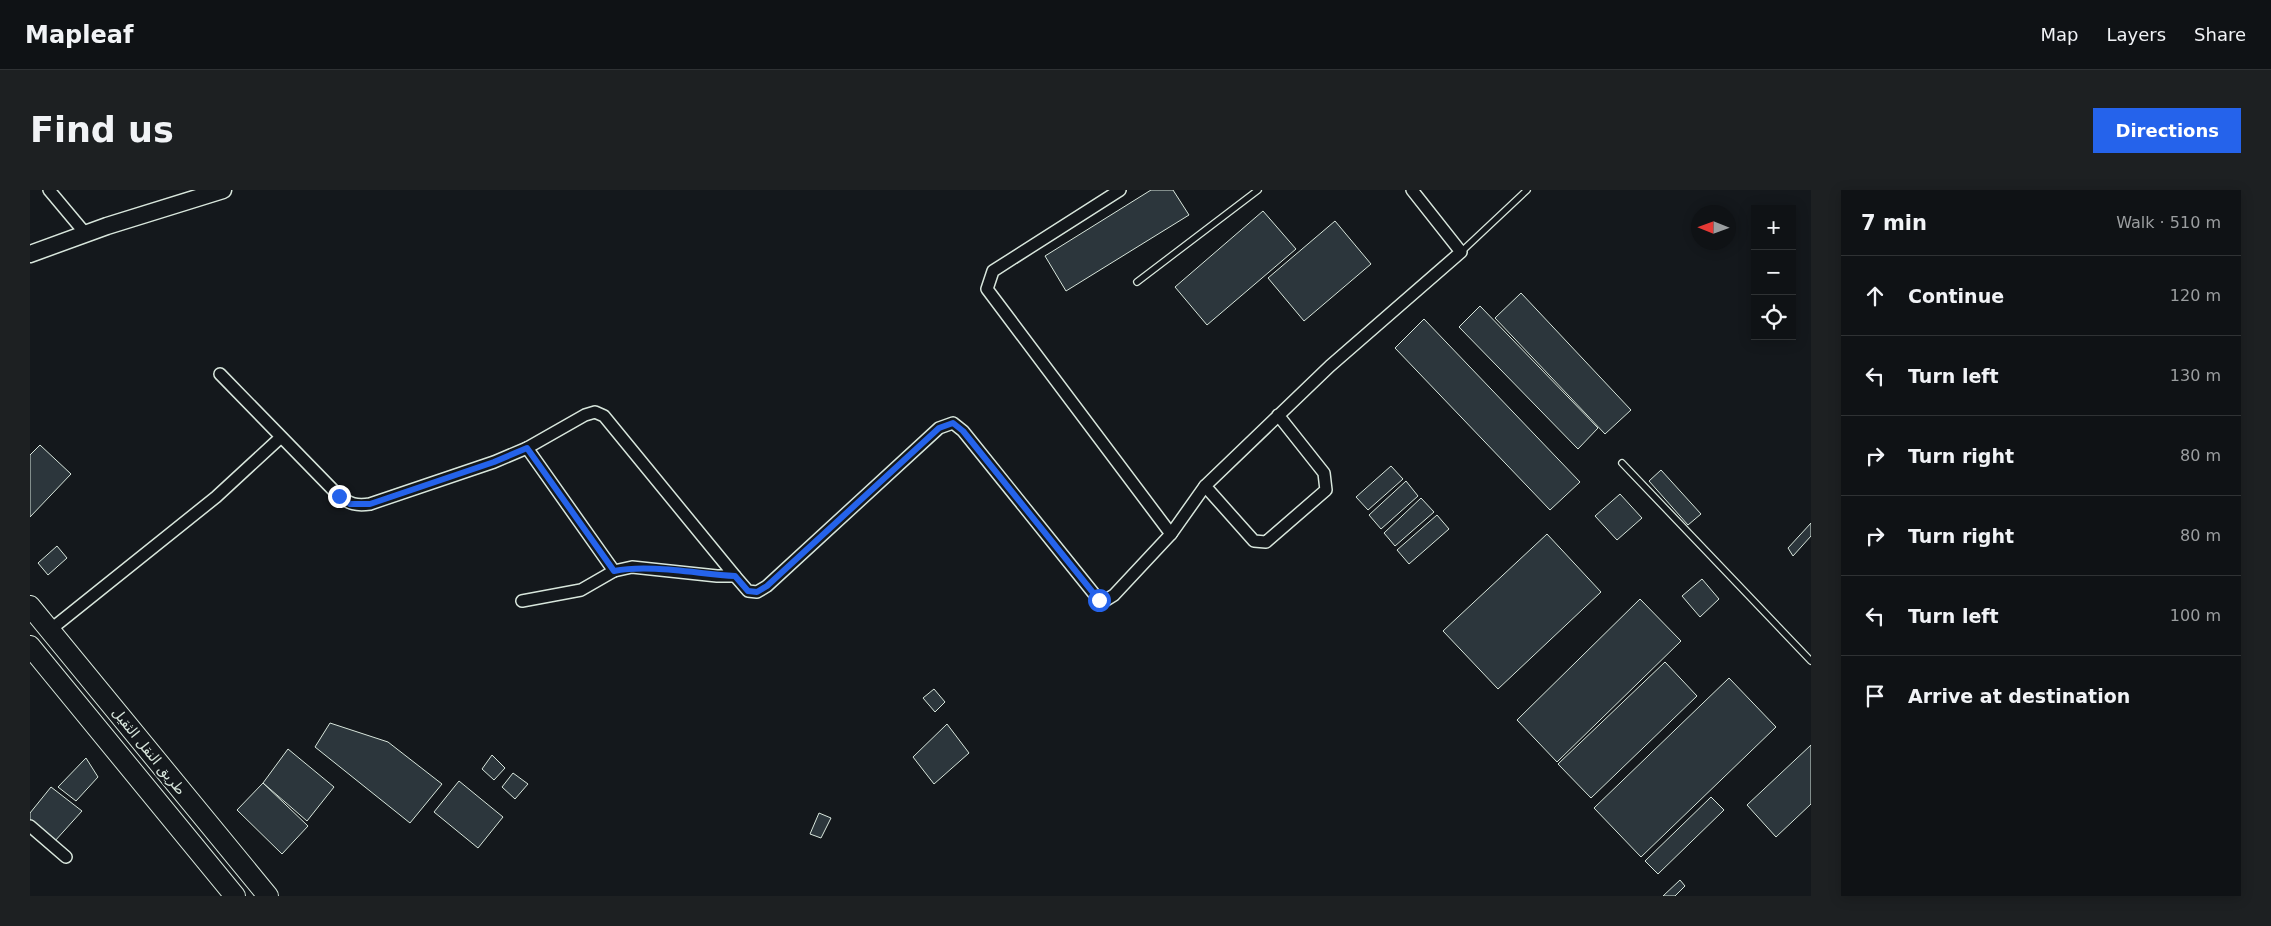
<!DOCTYPE html>
<meta charset="utf-8">
<style>
:root{--surface:#0f1215;--page:#1d2022;--text:#f1f3f6;--muted:#9b9ea0;--line:#2f3234;--accent:#2563eb}
body{margin:0;font-family:"DejaVu Sans","Noto Sans Arabic",sans-serif;background:var(--page);color:var(--text)}
.controls{position:absolute;right:15px;top:15px;display:grid;overflow:hidden;border-radius:0px;box-shadow:0 2px 12px #0003}
.controls button{width:45px;height:45px;display:grid;place-items:center;padding:0;border:0;border-bottom:1px solid var(--line);background:var(--surface);color:var(--text);font:25px sans-serif}
.compass{position:absolute;left:1661px;top:15px;width:45px;height:45px;border-radius:50%;background:var(--surface);box-shadow:0 2px 12px #0003;rotate:271deg}
.stop{position:absolute;width:15px;height:15px;margin:-11px;border:4px solid #2563eb;border-radius:50%;background:#fff}
.stop.end{background:#2563eb;border-color:#fff;box-shadow:0 1px 5px #0008}
.list{margin:0;padding:0;list-style:none}
h2{display:flex;justify-content:space-between;align-items:center;height:65px;margin:0;padding:0 20px;font-size:21px}
h2 small{font-size:16px;font-weight:400;color:var(--muted)}
.list li{display:grid;grid-template-columns:32px 1fr auto;gap:15px;align-items:center;box-sizing:border-box;height:80px;padding:0 20px;border-top:1px solid var(--line)}
.list b{display:block;font-size:19px;white-space:nowrap}
.list em{font-size:16px;font-style:normal;color:var(--muted)}
.icon{flex:none;width:28px;height:28px;fill:none;stroke:currentColor;stroke-width:2;stroke-linecap:round;stroke-linejoin:round}
.map{position:relative;flex:none;width:1781px;height:706px;overflow:hidden;border-radius:0px}
header{display:flex;align-items:center;gap:30px;box-sizing:border-box;height:70px;padding:0 25px;background:var(--surface);border-bottom:1px solid var(--line)}
header strong{font-size:24px}
nav{display:flex;gap:28px;margin-inline-start:auto;font-size:18px}
.intro{display:flex;align-items:center;justify-content:space-between;box-sizing:border-box;height:120px;padding:0 30px}
h1{margin:0;font-size:35px}
.button{padding:12px 22px;border-radius:0px;background:var(--accent);color:#fff;font-size:18px;font-weight:700}
main{display:flex;gap:30px;padding:0 30px}
aside{flex:1;background:var(--surface);border-radius:0px;box-shadow:0 2px 12px #0003}
.map>svg:first-child{display:block}
.building{fill:#2c363c;stroke:#d8e6dc}
.lines{fill:none;stroke-linecap:round;stroke-linejoin:round}
.service-casing{stroke:#d8e6dc;stroke-width:8}
.minor-casing{stroke:#d8e6dc;stroke-width:14}
.secondary-casing{stroke:#d8e6dc;stroke-width:19}
.trunk-casing{stroke:#d8e6dc;stroke-width:22}
.service{stroke:#14181c;stroke-width:5.5}
.minor{stroke:#14181c;stroke-width:11}
.secondary{stroke:#14181c;stroke-width:16}
.trunk{stroke:#14181c;stroke-width:20}
.route{stroke:#2563eb;stroke-width:6}
.labels{text-anchor:middle;dominant-baseline:central;stroke-width:4;stroke-linejoin:round;paint-order:stroke}
.street-label{font-size:14px;fill:#d8e6dc;stroke:#14181c}
</style>
<header>
<strong>Mapleaf</strong>
<nav><a>Map</a><a>Layers</a><a>Share</a></nav>
</header>
<div class="intro"><h1>Find us</h1><a class="button">Directions</a></div>
<main>
<div class="map">
<svg width="1781" height="706" viewBox="0 0 1781 706">
<rect width="100%" height="100%" fill="#14181c"/>
<g class="building">
<polygon points="1121,0 1143,0 1159,25 1036,101 1015,66"/>
<polygon points="1233,21 1266,59 1177,135 1145,97"/>
<polygon points="1305,31 1341,74 1274,131 1238,88"/>
<polygon points="1491,103 1601,220 1575,244 1465,128"/>
<polygon points="1450,116 1568,238 1548,259 1429,137"/>
<polygon points="1394,129 1550,292 1520,320 1365,158"/>
<polygon points="10,255 41,284 0,327 0,265"/>
<polygon points="1361,276 1373,289 1338,320 1326,307"/>
<polygon points="1631,280 1671,324 1658,335 1619,291"/>
<polygon points="1376,291 1388,306 1351,339 1339,325"/>
<polygon points="1590,304 1612,328 1587,350 1565,326"/>
<polygon points="1391,308 1404,322 1365,356 1354,343"/>
<polygon points="1407,325 1419,339 1379,374 1367,360"/>
<polygon points="1781,333 1781,346 1763,366 1758,358"/>
<polygon points="1517,344 1571,402 1468,499 1413,441"/>
<polygon points="27,356 37,368 18,385 8,373"/>
<polygon points="1672,389 1689,409 1670,427 1652,406"/>
<polygon points="1610,409 1651,451 1527,572 1487,530"/>
<polygon points="1635,472 1667,506 1561,608 1528,574"/>
<polygon points="1699,488 1746,537 1611,667 1564,618"/>
<polygon points="904,499 915,512 905,522 893,508"/>
<polygon points="300,533 358,552 412,594 380,633 285,557"/>
<polygon points="917,534 939,563 904,594 883,567"/>
<polygon points="1781,555 1781,614 1746,647 1717,615"/>
<polygon points="258,559 304,597 277,631 233,593"/>
<polygon points="462,565 475,578 464,590 452,579"/>
<polygon points="56,568 68,587 46,611 28,597"/>
<polygon points="483,583 498,594 485,609 472,597"/>
<polygon points="429,591 473,627 448,658 404,622"/>
<polygon points="233,593 278,636 252,664 207,620"/>
<polygon points="21,597 52,621 24,652 0,631 0,623"/>
<polygon points="1681,607 1694,620 1628,684 1615,671"/>
<polygon points="789,623 801,628 791,648 780,644"/>
<polygon points="1650,690 1655,696 1645,706 1633,706"/>
</g>
<g class="lines">
<defs>
<g id="service">
<polyline points="1431,62 1497,0"/>
<polyline points="1107,92 1228,0"/>
<polyline points="1592,273 1781,471"/>
</g>
<g id="minor">
<polyline points="19,0 55,43"/>
<path d="M 190,184 L 309,306 C 320,314 326,316 340,314 L 464,272 L 497,258 L 555,225 L 565,222 L 574,226 L 705,386 L 687,386 L 602,377 L 584,381 L 551,400 L 492,411"/>
<polyline points="1248,225 1294,283 1296,300 1236,352 1224,351 1175,296 1300,176 1431,62 1382,0"/>
<polyline points="497,258 584,381"/>
<polyline points="1141,344 1175,296"/>
<polyline points="705,386 718,401 727,402 737,396 909,238 923,233 933,241 1069,410 1076,410 1084,405 1141,344 957,99 963,81 1090,0"/>
<polyline points="20,440 186,307 250,248"/>
<polyline points="0,636 36,667"/>
</g>
<polyline id="secondary" points="0,64 77,36 193,0"/>
<g id="trunk">
<polyline points="0,416 238,706"/>
<polyline points="0,456 205,706"/>
</g>
</defs>
<use href="#service" class="service-casing"/>
<use href="#minor" class="minor-casing"/>
<use href="#secondary" class="secondary-casing"/>
<use href="#trunk" class="trunk-casing"/>
<use href="#service" class="service"/>
<use href="#minor" class="minor"/>
<use href="#secondary" class="secondary"/>
<use href="#trunk" class="trunk"/>
</g>
<g class="lines">
<path class="route" d="M 309,306 L 320,314 L 340,314 L 464,272 L 497,258 L 584,381 C 620,374 668,384 705,386 L 718,401 L 727,402 L 737,396 L 909,238 L 923,233 L 933,241 L 1069,410"/>
</g>
<g class="labels">
<g class="street-label">
<text transform="translate(119 561) rotate(51)">طريق النقل الثقيل</text>
</g>
</g>
</svg>
<div class="controls">
<button>+</button>
<button>−</button>
<button><svg class="icon" aria-label="locate" viewBox="0 0 24 24"><circle cx="12" cy="12" r="6"/><path d="M12 2v4M12 18v4M2 12h4M18 12h4"/></svg></button>
</div>
<svg class="compass" viewBox="-18 -18 36 36"><path d="M0-13l5 13h-10z" fill="#e53935"/><path d="M0 13l5-13h-10z" fill="#9b9ea0"/></svg>
<div class="stop" style="left:1069px;top:410px"></div>
<div class="stop end" style="left:309px;top:306px"></div>
</div>
<aside>
<h2>7 min<small>Walk · 510 m</small></h2>
<ul class="list">
<li><svg class="icon" aria-label="ahead" viewBox="0 0 24 24"><path d="M12 20V5M6 11l6-6 6 6"/></svg><div><b>Continue</b></div><em>120 m</em></li>
<li><svg class="icon" aria-label="left" viewBox="0 0 24 24"><path d="M17 20v-9H6M10 6l-5 5 5 5"/></svg><div><b>Turn left</b></div><em>130 m</em></li>
<li><svg class="icon" aria-label="right" viewBox="0 0 24 24"><path d="M7 20v-9h11M14 6l5 5-5 5"/></svg><div><b>Turn right</b></div><em>80 m</em></li>
<li><svg class="icon" aria-label="right" viewBox="0 0 24 24"><path d="M7 20v-9h11M14 6l5 5-5 5"/></svg><div><b>Turn right</b></div><em>80 m</em></li>
<li><svg class="icon" aria-label="left" viewBox="0 0 24 24"><path d="M17 20v-9H6M10 6l-5 5 5 5"/></svg><div><b>Turn left</b></div><em>100 m</em></li>
<li><svg class="icon" aria-label="arrive" viewBox="0 0 24 24"><path d="M6 21V4h12l-3 4 3 4H6"/></svg><div><b>Arrive at destination</b></div></li>
</ul>
</aside>
</main>
